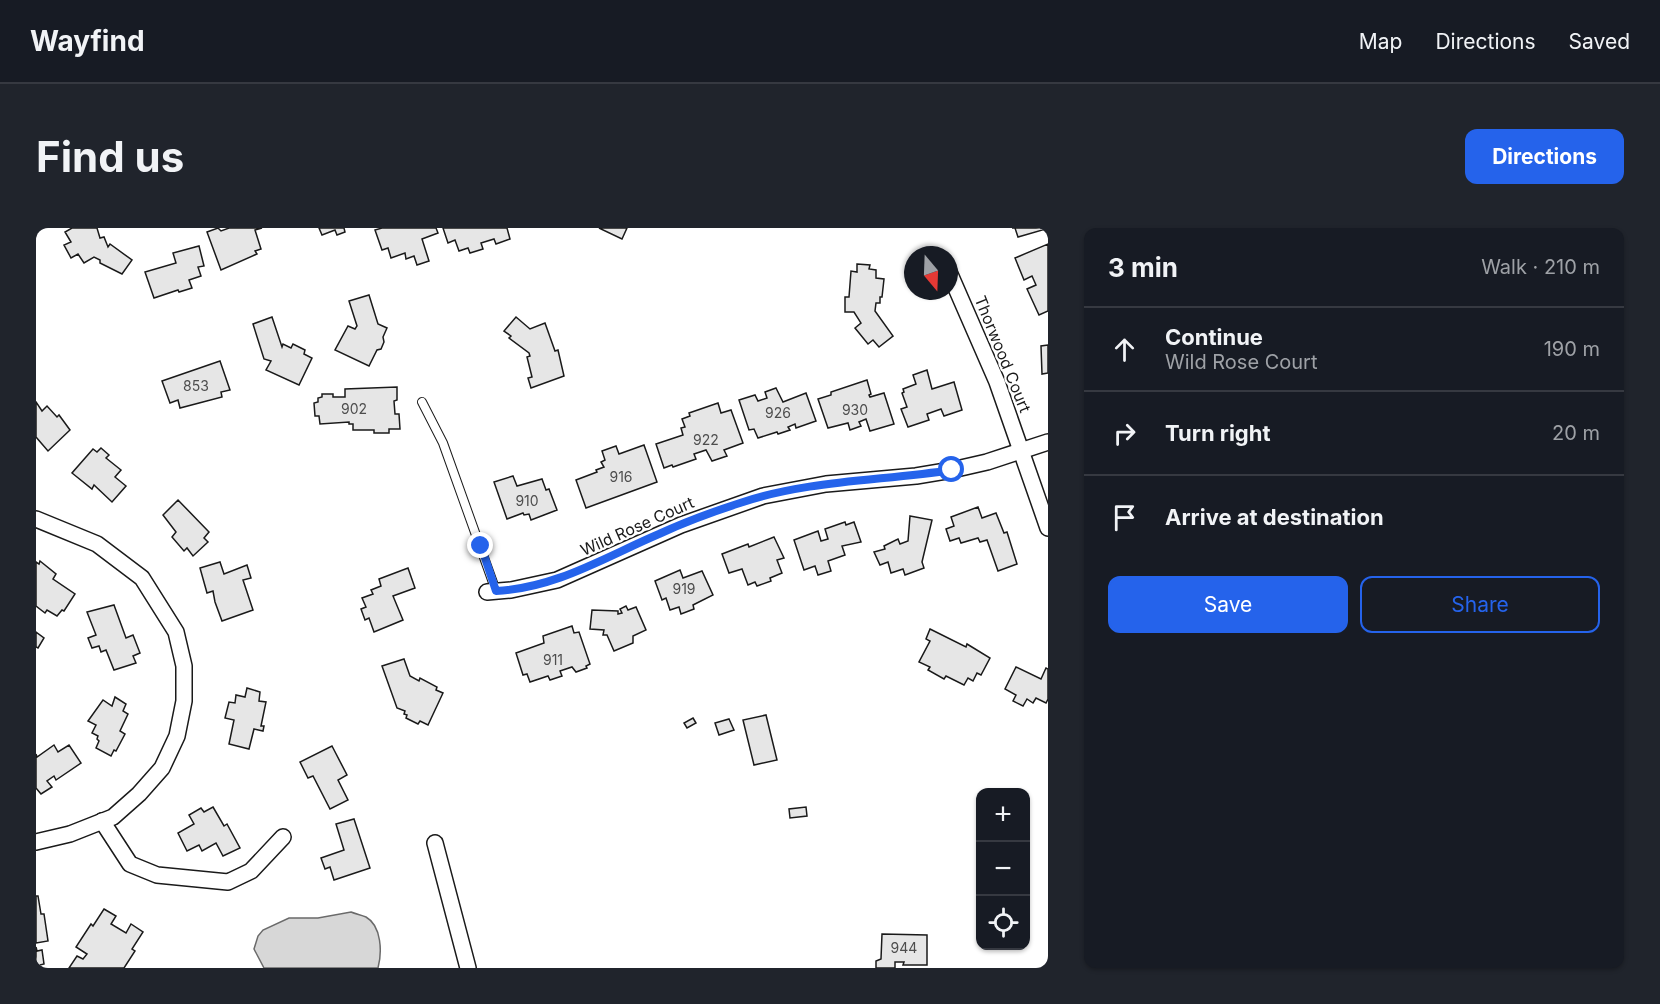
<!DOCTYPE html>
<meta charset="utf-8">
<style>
:root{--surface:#171b24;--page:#20242c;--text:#f1f3f6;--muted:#9ea1a6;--line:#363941;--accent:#2563eb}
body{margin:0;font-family:Inter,sans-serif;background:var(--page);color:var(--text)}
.controls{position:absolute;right:18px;bottom:18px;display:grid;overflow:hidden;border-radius:12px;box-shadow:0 2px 4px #0004}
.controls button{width:54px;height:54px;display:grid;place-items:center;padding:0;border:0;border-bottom:2px solid var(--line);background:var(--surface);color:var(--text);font:30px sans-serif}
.compass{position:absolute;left:868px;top:18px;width:54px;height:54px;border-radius:50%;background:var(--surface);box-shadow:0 2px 4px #0004;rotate:161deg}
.stop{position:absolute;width:18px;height:18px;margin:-14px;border:4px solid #2563eb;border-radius:50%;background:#fff}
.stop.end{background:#2563eb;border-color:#fff;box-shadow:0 2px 6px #0008}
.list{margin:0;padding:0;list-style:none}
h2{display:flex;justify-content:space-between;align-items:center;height:78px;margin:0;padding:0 24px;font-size:26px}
h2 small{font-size:20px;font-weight:400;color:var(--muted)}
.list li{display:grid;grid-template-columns:39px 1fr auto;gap:18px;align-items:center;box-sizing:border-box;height:84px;padding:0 24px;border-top:2px solid var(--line)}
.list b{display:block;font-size:22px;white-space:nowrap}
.list p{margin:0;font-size:20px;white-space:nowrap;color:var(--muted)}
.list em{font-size:20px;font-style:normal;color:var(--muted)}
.actions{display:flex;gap:12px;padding:18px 24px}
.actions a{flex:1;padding:14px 0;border:2px solid var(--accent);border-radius:12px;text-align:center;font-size:21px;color:var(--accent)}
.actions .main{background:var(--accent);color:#fff}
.icon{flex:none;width:33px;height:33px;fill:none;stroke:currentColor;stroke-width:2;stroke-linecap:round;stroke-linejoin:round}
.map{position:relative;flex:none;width:1012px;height:740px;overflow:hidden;border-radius:12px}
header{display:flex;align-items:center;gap:36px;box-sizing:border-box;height:84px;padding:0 30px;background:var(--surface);border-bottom:2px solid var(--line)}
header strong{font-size:28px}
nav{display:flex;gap:33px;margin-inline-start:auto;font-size:21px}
.intro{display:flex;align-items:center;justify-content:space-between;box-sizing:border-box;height:144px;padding:0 36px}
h1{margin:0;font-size:42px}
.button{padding:15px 27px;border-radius:12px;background:var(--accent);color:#fff;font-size:21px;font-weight:700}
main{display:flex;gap:36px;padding:0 36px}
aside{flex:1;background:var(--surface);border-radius:12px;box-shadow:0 2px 4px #0004}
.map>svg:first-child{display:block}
.water{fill:#d7d7d7;stroke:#6a6a6a;stroke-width:1.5}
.building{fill:#e6e6e6;stroke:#1a1a1a;stroke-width:1.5}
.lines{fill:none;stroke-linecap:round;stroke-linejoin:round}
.lane-casing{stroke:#1a1a1a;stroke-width:10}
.street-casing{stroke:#1a1a1a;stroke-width:18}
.lane{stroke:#fff;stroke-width:8}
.street{stroke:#fff;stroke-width:15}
.route{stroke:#2563eb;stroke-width:8}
.labels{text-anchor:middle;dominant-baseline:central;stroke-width:4.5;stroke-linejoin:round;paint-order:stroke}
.number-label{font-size:14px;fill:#4d4d4d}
.street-label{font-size:16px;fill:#1a1a1a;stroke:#fff}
</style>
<header>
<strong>Wayfind</strong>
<nav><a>Map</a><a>Directions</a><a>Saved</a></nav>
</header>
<div class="intro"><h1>Find us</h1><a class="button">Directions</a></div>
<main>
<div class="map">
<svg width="1012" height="740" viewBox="0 0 1012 740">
<rect width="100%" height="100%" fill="#fff"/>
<path class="water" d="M 315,684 C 320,686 325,687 330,689 C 346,698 346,725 342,740 L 228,740 L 218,721 L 222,708 L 227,702 L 253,690 L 282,690 Z"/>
<g class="building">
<polygon points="36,0 61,0 64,10 68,9 72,19 74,16 96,32 86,46 64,35 64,32 58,29 48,35 42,26 35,30 28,17 35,14 29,4"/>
<polygon points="182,0 185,3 193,0 226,0 219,2 225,21 219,23 221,26 185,42 171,4"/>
<polygon points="283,0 308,0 309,4 301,7 299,2 286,7"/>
<polygon points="346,0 400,0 402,5 386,11 393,33 381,37 378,28 370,31 369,25 355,30 352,20 346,22 339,2"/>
<polygon points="407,0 471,0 474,11 460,16 458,11 445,15 447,21 434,25 432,20 423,23 419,12 412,15"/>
<polygon points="563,0 591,0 586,11"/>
<polygon points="976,0 1009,0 1010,1 982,9 979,0"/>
<polygon points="1012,16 1012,83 1003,87 991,61 1000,57 996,48 988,52 979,30"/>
<polygon points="163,18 168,38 162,39 165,48 153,52 156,60 143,64 142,62 118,70 109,44 140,35 137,25"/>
<polygon points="821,36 834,37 833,41 840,42 840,50 848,51 846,69 844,69 844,75 840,75 839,83 857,108 843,119 837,112 832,116 819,100 825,95 818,84 809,84 809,69 813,69 815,43 821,44"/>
<polygon points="333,67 342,96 351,100 347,109 348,114 345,121 341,122 333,138 299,122 312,98 319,101 321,98 313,73"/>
<polygon points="236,89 246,119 247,116 255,120 257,116 269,122 268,126 276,130 263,157 230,142 235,133 228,131 217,96"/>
<polygon points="480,89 494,101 509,95 519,123 522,122 528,148 495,160 492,150 496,149 491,129 494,128 493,125 473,110 475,108 468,103"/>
<polygon points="1012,117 1012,145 1006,146 1005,118"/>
<polygon points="184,133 194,162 185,164 186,169 144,180 142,172 134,175 126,153"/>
<polygon points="891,142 896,161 918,154 926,182 908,188 905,181 891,186 893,192 872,199 865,181 871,179 866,165 868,164 867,161 880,156 877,147"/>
<polygon points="831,152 835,166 833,167 834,169 848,165 858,196 834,203 830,191 823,194 825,198 814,202 812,195 792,200 782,171 795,167 795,164"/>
<polygon points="361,159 361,172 358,173 359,186 363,186 364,201 353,201 353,205 338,205 338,202 317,202 317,196 313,196 313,194 284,196 283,188 279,188 278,175 282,174 282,170 286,169 286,166 297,166 297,169 309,169 309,161"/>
<polygon points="740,160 747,174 770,165 780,193 760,200 759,196 752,199 754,202 742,206 741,204 722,210 718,201 713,202 703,172 719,167 722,173 731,170 729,164"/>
<polygon points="0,174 6,183 11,178 21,189 23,187 34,202 12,223 0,209"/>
<polygon points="682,175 685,185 695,182 707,215 688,222 691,228 676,233 670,222 658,226 660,231 637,239 636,237 628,240 620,216 647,207 645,200 649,199 646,191 654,188 653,185"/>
<polygon points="608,217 621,254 550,280 540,252 561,244 560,242 568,239 565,234 569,232 566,223 580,218 583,226"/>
<polygon points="65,220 73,227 70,230 85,242 79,249 90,258 76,274 58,257 56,261 36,245 57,221 61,224"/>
<polygon points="477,248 481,258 506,251 510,262 513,261 521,282 495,292 493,286 488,287 487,285 471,291 458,254"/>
<polygon points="142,272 173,304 168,310 172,314 157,328 151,320 148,323 136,309 140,304 127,287"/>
<polygon points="942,279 946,290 960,285 968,305 971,304 981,336 962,343 951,312 944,314 942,310 925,315 923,310 914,313 910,301 918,298 915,289"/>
<polygon points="874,288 896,292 886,334 888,340 869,347 867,341 855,345 852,334 844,337 838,324 849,321 848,318 862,311 864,316 872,313"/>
<polygon points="809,294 810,297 818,294 825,314 806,318 809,327 792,333 795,343 782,347 779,338 768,342 758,312 782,303 785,313 792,311 789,301"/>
<polygon points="738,309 748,330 741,332 746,345 734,350 735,353 721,358 719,354 712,357 706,341 693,345 686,326 712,316 713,319"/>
<polygon points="4,333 20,346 17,351 39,366 28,383 26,382 21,388 11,382 9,385 0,378 0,334 3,336"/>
<polygon points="184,334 188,346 211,337 215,350 207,352 217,382 186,393 179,374 177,363 171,365 164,340"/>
<polygon points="372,340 379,360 357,368 367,392 338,404 333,390 329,392 325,381 330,379 326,370 337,366 335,362 345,358 343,351"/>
<polygon points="644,342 647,350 666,343 677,367 657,377 658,381 645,386 643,379 634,382 630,370 626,372 619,353"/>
<polygon points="78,377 90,410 97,407 104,425 97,428 100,435 78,442 70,422 65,424 63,418 56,420 52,410 60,407 51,384"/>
<polygon points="590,378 592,382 600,379 610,402 597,408 597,415 578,423 571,407 567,407 568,402 554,401 556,382 582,383 582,386 586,385 584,381"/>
<polygon points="536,398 538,405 543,404 554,436 550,438 551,440 540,444 536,439 524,443 526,448 514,452 512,448 494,454 491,446 487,447 480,425 508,415 507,408"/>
<polygon points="894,401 930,419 931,416 954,430 945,447 941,445 937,453 932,450 928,457 910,448 908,451 892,442 894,439 883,434 894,413 890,411"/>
<polygon points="0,404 8,410 2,420 0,419"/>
<polygon points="368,431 374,448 383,453 384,450 401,459 400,462 407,465 392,497 384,493 382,496 370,490 371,487 368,486 369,483 361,480 346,438"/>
<polygon points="980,439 1005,451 1010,440 1012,441 1012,471 1010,475 1000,470 997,475 991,471 987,478 977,473 980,467 969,461"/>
<polygon points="211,460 224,464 223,473 230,474 225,498 228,498 227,503 218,501 213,521 193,516 198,492 189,490 193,474 199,475 200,467 209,469"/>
<polygon points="79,469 90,476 87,483 92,486 84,503 89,506 80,523 78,522 75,528 60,520 63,513 61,511 62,508 56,505 60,497 52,493 67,472 76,478"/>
<polygon points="730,487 741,532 718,537 707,492"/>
<polygon points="657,490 660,495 651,500 648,495"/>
<polygon points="693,491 698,502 683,507 679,495"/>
<polygon points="18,517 22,524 33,517 45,535 20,552 18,548 11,553 16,559 5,566 0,560 0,526 1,529"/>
<polygon points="296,518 311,547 302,552 312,572 294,581 277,548 272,550 264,534"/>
<polygon points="177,579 188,598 191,596 204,620 187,628 180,615 166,623 163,617 151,623 142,605 158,596 153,587 165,580 168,584"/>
<polygon points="770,579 771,588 754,590 753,581"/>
<polygon points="318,591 334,640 298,652 294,639 289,641 285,630 308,622 300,596"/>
<polygon points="0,668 2,668 5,686 8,686 12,713 0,715"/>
<polygon points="68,681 80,688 75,696 90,705 95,696 107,704 96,721 99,723 88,740 33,740 41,728 47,731 51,726 40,719 55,696 57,698"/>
<polygon points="846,706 891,707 891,737 867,737 868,734 859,734 859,740 840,740 840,733 845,731"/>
<polygon points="0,719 1,723 6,722 8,736 0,738"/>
</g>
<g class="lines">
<defs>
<polyline id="lane" points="386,174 407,215 460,363"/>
<g id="street">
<polyline points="913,44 961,154 1012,300"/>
<polyline points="0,291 61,316 106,350 140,404 148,438 148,473 141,508 126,540 103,566 77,589 34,606 0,614"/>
<polyline points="451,364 475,362 521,352 645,297 727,268 790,256 880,248 916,242 951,234 1012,214"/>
<polyline points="66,593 94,636 121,647 192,654 215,643 247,609"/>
<polyline points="399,615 432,740"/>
</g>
</defs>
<use href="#lane" class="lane-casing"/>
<use href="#street" class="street-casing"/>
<use href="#lane" class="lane"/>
<use href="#street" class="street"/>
</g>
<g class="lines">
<path class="route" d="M 445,318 L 460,363 C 520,360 569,329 623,306 C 649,294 676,284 704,275 C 772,252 845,253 916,242"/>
</g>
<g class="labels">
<g class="number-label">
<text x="160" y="157">853</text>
<text x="318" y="180">902</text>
<text x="819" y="181">930</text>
<text x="742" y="184">926</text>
<text x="670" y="211">922</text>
<text x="585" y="248">916</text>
<text x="491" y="272">910</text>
<text x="648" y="360">919</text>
<text x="517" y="431">911</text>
<text x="868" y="719">944</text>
</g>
<g class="street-label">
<text transform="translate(967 126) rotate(68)">Thorwood Court</text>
<text transform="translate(601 298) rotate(-24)">Wild Rose Court</text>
</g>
</g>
</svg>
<div class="controls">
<button>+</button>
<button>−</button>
<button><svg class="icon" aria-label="locate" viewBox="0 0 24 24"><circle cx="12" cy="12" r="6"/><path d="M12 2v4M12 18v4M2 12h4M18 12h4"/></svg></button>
</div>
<svg class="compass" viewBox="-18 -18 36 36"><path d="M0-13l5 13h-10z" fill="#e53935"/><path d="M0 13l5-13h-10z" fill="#9ea1a6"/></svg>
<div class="stop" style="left:916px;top:242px"></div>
<div class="stop end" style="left:445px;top:318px"></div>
</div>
<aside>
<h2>3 min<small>Walk · 210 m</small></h2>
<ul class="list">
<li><svg class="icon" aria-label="ahead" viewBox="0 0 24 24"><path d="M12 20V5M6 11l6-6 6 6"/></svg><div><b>Continue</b><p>Wild Rose Court</p></div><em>190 m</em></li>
<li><svg class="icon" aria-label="right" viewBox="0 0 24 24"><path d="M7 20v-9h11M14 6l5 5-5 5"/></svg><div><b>Turn right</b></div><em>20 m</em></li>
<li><svg class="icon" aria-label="arrive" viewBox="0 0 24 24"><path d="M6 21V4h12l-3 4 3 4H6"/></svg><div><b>Arrive at destination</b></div></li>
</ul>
<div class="actions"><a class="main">Save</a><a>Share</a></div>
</aside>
</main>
